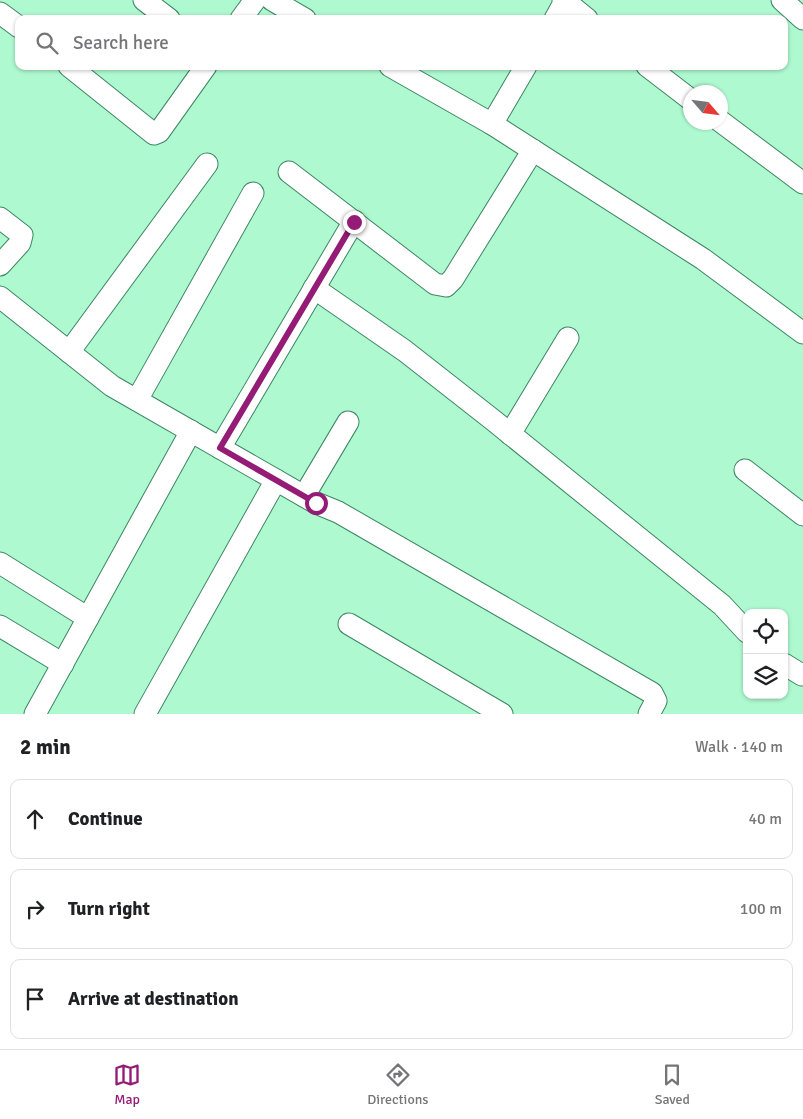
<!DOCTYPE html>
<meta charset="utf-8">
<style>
:root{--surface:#fff;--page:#f2f2f2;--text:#202124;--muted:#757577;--line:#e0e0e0;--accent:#941b76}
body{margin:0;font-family:Signika,sans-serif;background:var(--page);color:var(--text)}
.controls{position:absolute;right:15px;bottom:15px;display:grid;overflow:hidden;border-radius:10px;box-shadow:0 1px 4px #0004}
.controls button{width:45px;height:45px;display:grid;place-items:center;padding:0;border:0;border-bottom:1px solid var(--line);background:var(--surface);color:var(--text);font:25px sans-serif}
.compass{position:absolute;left:683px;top:85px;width:45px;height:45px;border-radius:50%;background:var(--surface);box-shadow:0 1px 4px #0004;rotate:118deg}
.stop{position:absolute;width:15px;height:15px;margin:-11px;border:4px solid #941b76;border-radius:50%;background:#fff}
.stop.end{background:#941b76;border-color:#fff;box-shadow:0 1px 5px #0008}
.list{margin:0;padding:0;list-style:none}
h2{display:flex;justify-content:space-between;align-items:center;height:65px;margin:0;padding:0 20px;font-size:21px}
h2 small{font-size:16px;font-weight:400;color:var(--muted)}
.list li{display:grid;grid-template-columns:32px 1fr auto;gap:15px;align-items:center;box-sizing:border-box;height:80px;margin:0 10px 10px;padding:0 10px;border:1px solid var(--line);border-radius:10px}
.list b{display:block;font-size:19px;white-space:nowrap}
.list em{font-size:16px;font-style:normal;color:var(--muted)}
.icon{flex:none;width:28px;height:28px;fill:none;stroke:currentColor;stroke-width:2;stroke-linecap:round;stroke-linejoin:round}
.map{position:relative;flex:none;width:803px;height:714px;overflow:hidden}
.search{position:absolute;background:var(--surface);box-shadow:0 1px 4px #0004;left:15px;right:15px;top:15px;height:55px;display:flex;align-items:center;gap:12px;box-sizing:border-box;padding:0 18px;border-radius:10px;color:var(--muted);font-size:19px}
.sheet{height:335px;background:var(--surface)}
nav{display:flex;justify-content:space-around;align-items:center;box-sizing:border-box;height:70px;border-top:1px solid var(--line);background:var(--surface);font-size:14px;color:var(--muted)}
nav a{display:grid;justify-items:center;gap:2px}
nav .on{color:var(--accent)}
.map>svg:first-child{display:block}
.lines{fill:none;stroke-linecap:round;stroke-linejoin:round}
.street-casing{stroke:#3d8663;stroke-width:23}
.street{stroke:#fff;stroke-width:21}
.route{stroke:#941b76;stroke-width:6}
</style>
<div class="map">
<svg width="803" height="714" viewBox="0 0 803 714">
<rect width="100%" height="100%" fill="#aef9d0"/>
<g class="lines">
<defs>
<g id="street">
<polyline points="144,0 169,19"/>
<polyline points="272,0 305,19"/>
<polyline points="782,0 803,19"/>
<polyline points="565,1 587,19"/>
<polyline points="0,13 19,27"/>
<polyline points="241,19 255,0"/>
<polyline points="555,19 565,1 563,0"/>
<polyline points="69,66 154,134 159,132 206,66"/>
<polyline points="390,66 492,124 703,259 803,333"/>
<polyline points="647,66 690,99"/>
<polyline points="720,121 803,183"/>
<polyline points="492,124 526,66"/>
<polyline points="289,172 435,284 446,286 453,279 533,150"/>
<polyline points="0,218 22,235 20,243 0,265"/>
<polyline points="314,288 405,351 493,420 722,605 747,632"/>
<polyline points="0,297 112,386 316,503 338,512 652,693 656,701 649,714"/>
<polyline points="69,352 207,164"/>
<polyline points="137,400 253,193"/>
<polyline points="510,434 568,338"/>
<polyline points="220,448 354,221"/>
<polyline points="745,470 803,515"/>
<polyline points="304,496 348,422"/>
<polyline points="0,563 88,618"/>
<polyline points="349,624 502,714"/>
<polyline points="0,626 63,664"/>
<polyline points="784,664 802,675 803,674"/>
<polyline points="35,714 191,431"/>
<polyline points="145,714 276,480"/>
</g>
</defs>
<use href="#street" class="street-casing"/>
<use href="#street" class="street"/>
</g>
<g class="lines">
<polyline class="route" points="316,503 220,448 354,222"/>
</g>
</svg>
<div class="controls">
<button><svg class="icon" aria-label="locate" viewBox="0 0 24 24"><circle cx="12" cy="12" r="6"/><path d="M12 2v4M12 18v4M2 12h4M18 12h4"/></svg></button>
<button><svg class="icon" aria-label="layers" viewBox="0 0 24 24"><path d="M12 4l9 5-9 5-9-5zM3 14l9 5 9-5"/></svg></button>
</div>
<svg class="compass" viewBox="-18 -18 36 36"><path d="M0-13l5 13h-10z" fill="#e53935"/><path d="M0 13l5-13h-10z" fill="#757577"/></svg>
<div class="stop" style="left:316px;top:503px"></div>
<div class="stop end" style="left:354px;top:222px"></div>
<div class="search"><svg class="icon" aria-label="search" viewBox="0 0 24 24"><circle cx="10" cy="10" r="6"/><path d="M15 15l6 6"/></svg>Search here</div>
</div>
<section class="sheet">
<h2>2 min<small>Walk · 140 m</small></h2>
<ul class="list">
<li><svg class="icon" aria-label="ahead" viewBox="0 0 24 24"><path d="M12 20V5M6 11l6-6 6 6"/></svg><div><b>Continue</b></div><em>40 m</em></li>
<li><svg class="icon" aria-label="right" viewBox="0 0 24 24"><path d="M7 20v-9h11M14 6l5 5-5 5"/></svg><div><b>Turn right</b></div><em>100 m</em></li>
<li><svg class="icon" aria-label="arrive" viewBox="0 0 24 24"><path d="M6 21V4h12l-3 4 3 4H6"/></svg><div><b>Arrive at destination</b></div></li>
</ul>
</section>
<nav>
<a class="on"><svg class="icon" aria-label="map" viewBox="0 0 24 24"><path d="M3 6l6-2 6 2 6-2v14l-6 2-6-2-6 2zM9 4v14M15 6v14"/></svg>Map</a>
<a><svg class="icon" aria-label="directions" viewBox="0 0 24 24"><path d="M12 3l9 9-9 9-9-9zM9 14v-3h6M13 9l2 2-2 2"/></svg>Directions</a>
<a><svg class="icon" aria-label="saved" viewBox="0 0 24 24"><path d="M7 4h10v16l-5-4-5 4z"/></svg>Saved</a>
</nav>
